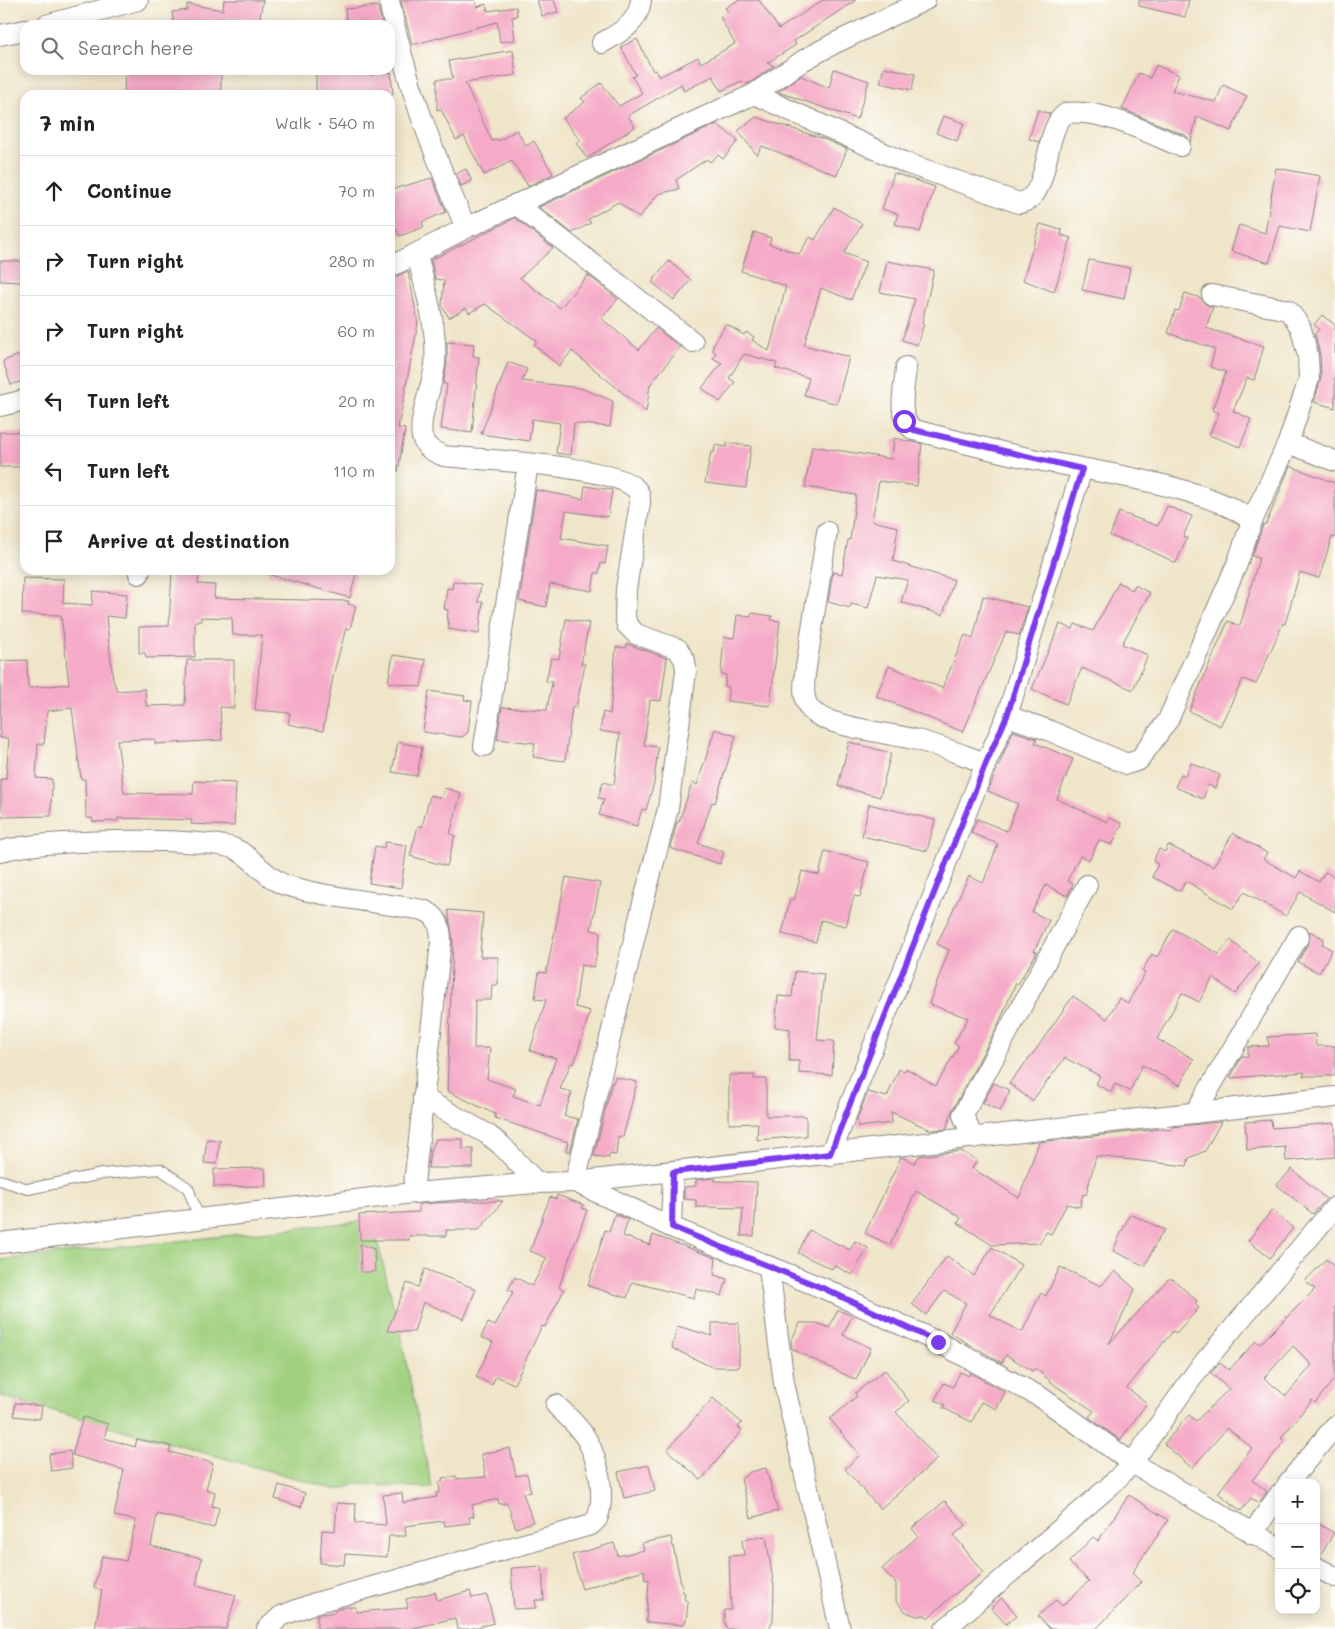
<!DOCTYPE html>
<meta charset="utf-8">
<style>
:root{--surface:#fff;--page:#f2f2f2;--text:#222;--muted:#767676;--line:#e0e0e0}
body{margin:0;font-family:Mali,sans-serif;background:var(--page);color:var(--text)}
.controls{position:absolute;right:15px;bottom:15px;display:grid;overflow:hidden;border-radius:10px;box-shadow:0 2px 12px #0003}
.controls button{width:45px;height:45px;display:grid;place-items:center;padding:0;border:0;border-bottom:1px solid var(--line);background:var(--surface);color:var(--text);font:25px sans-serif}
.stop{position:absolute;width:15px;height:15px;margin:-11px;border:4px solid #7c3aed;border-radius:50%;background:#fff}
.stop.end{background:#7c3aed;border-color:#fff;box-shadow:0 1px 5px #0008}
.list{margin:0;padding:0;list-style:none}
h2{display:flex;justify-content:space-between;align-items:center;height:65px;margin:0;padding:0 20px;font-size:21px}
h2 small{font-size:16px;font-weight:400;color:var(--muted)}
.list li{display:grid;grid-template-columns:32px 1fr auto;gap:15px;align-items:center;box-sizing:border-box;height:70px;padding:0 20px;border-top:1px solid var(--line)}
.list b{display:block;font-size:19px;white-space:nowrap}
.list em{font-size:16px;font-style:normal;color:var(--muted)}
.icon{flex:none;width:28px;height:28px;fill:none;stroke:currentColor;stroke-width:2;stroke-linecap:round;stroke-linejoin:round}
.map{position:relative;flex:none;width:1335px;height:1629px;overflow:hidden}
.search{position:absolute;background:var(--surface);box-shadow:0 2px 12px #0003;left:20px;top:20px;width:375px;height:55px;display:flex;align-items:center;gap:12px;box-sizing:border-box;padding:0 18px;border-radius:15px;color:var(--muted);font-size:19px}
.panel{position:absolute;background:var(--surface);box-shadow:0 2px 12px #0003;left:20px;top:90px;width:375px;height:485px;border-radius:15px}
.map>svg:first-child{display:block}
.green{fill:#a1d180;stroke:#627a5e}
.building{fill:#f5aac7;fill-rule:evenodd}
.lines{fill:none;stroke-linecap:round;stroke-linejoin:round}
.service-casing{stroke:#888482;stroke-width:12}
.minor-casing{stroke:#888482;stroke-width:22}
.service{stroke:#fff;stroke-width:10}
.minor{stroke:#fff;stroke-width:20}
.route{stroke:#7c3aed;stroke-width:6}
</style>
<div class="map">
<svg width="1335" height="1629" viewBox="0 0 1335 1629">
<rect width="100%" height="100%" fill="#fdfcf7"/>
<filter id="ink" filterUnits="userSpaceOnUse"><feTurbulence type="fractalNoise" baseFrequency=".02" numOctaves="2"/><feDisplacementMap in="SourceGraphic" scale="10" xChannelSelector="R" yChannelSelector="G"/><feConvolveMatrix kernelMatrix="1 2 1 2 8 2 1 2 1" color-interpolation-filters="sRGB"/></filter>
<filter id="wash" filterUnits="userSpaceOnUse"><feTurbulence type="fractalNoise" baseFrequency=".0096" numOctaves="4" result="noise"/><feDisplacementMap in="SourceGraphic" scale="20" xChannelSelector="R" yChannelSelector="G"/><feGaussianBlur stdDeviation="1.12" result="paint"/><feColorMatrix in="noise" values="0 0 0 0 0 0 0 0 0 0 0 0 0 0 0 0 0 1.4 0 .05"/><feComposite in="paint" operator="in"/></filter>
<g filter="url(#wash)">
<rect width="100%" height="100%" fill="#efe5c9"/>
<polygon class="green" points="372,1220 400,1332 432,1488 357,1484 338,1490 0,1396 0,1260"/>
<g id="blocks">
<g class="building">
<polygon points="224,0 263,0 259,22 228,17 226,25 199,21 200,25 174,25 172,12 187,10 187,4 223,10"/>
<polygon points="401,0 475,0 477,7 486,4 488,11 516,7 517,16 512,17 515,40 500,42 497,22 412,45"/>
<polygon points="537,0 554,0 558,12 542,16"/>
<polygon points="739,0 759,0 779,29 823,0 856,0 794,41 796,45 767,63 774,66 748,84 741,81 721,91 713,76 684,91 681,84 628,116 635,127 587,158 576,143 580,140 563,118 585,102 581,98 601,83 619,106 642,93 632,77 636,75 621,47 637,39 653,71 655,70 659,77 698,57 701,63 735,44 720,17 728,12 725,8"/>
<polygon points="1139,0 1189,0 1185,17 1139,6"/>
<polygon points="378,6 382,25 347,25 345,9"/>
<polygon points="513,50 516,75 465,83 492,141 497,139 498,141 517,130 526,146 534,141 553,174 528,186 512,161 484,175 464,136 456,140 441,109 437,110 437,79 453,79 449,61"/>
<polygon points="1156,65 1179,75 1172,91 1216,102 1223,85 1247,96 1231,131 1197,116 1191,142 1185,135 1122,109 1139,73 1150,78"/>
<polygon points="884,67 915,74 912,90 880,83"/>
<polygon points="834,69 869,81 857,119 778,92 801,76 829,88"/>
<polygon points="125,70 221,70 221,95 124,95"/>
<polygon points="316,70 369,70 370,75 391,72 393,95 316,95"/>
<polygon points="1038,110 1050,114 1039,142 1029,139"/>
<polygon points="943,116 964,123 957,141 936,133"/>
<polygon points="756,117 824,139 847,149 837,175 762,146 757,155 738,131"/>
<polygon points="717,124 738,141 723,159 718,155 710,162 707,159 676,180 679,189 658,194 639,218 618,202 588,219 591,223 572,233 539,207"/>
<polygon points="1276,168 1320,176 1310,232 1280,226 1269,263 1231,251 1239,225 1265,233"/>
<polygon points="466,169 472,181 461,186 456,174"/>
<polygon points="894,173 935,187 920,232 895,224 898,214 882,209"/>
<polygon points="432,178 446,212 422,222 424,227 400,236 394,225 390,226 390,190"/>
<polygon points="834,207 862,224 844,253 866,262 851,300 821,288 804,345 849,357 837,404 804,395 809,378 775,368 777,363 744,354 729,378 735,382 720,402 702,388 722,363 713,358 716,353 713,351 713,345 726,324 744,335 746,332 754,337 752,340 769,351 786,286 741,271 754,232 771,238 769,244 799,254 810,237 815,240"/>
<polygon points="515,218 553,248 520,278 560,308 588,275 618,299 601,318 639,350 656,328 680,347 650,385 646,412 572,351 559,366 534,345 537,341 485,304 469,313 466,308 449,318 442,306 444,280 435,279 431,260"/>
<polygon points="1040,224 1062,230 1061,235 1071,238 1054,292 1023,280"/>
<polygon points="1089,260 1130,268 1124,299 1082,290"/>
<polygon points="0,261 22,261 21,282 0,281"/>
<polygon points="669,261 691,280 674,300 652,282"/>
<polygon points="887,261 934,270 922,323 924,324 917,345 902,340 915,299 880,292"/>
<polygon points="408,271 418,323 398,428 405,429 398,471 390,470 390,382 394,361 390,360 390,279"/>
<polygon points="1185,293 1201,298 1205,304 1213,307 1206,328 1264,346 1254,380 1247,378 1233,411 1251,419 1240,447 1209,435 1219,413 1212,410 1226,372 1210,367 1215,349 1168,333 1175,310 1179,311"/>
<polygon points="1322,315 1335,325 1335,408 1314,402 1321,378 1320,355 1315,334 1319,329 1314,325"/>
<polygon points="447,342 474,344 473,356 479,357 472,433 441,429 447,384 443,384 447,364"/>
<polygon points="25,353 25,380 11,385 3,361"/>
<polygon points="508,362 527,369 522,381 580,388 613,401 610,427 574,423 571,455 556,453 560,423 532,419 529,441 481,434"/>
<rect x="0" y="432" width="25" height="35"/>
<polygon points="894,438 922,444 917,486 879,481 872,521 898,527 893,561 954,580 943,615 901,602 908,580 877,575 868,608 851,604 850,608 828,602 833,572 842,574 848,540 850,540 856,495 805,487 812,446 892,459"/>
<polygon points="727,443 751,446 746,488 705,483 711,452 714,453 715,445 727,447"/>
<polygon points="1290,466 1335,483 1335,538 1332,537 1319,578 1300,572 1285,624 1283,623 1256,684 1243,679 1220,726 1189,711 1228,621 1240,626 1259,558 1252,556 1263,525 1266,524"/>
<polygon points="585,486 612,490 608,517 566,511 561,538 608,546 605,564 601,563 599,573 595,573 592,591 550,584 546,607 519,601 536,490 583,499"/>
<polygon points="1167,506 1192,516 1183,537 1187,538 1176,563 1141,546 1110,536 1119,512 1158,526"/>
<polygon points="172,570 199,570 198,584 215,585 214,598 349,601 348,604 356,606 350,629 346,628 334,672 323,731 288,724 290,713 255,710 262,635 233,635 232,618 201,617 201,621 195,621 195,657 146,658 145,653 139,653 139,627 169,626"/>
<polygon points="269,570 357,570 350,598 268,574"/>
<polygon points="23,578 64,579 63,603 92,605 93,591 127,594 125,618 106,616 113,679 117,691 145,689 146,706 185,705 187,660 234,660 234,708 220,707 222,740 155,744 155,739 117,740 124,793 193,794 194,781 236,783 234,826 191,824 192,820 118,818 118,821 93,822 92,818 86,818 85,779 81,779 72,708 47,711 44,744 38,744 36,778 52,779 51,816 1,817 1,779 6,779 9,738 0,738 1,661 27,660 28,688 69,684 61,615 22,614"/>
<polygon points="453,581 481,585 478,602 483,602 479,634 448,629 449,623 447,622 448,610 444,609 447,588 452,589"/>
<polygon points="1119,582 1132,590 1135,585 1150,593 1122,644 1148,655 1133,690 1082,668 1066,704 1032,689 1060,624 1073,629 1075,624 1093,631"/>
<polygon points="983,596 1028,607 1019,635 1006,632 963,732 876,696 889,666 942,688 965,635 973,639"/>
<polygon points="752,613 772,616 771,620 780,621 770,706 727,701 729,687 725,686 726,675 721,674 724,637 734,638 737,615 751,617"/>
<polygon points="566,619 589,623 581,664 585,664 576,708 572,707 565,761 533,757 535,743 497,739 502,707 547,710 552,682 546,681 551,658 559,659"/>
<polygon points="627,644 667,658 661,701 650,700 644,745 658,747 654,783 646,810 642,809 637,826 599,815 604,799 598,798 603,782 614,785 620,734 600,731 603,712 610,714 616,647 626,648"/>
<polygon points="393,655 426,660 421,687 388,682"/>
<polygon points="429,691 465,696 464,700 472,701 468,732 462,737 423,732"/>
<polygon points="715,729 736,736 715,803 712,802 698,843 724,852 720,864 670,848 677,822 679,822 692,783 697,785"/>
<polygon points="1013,731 1037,739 1035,743 1073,759 1057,799 1107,822 1110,818 1122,824 1112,845 1099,840 1089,860 1080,856 1067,881 1073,884 1067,896 1046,885 1032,912 1049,920 1034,951 1037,952 1018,984 1016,983 998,1025 953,1109 946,1129 931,1130 891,1112 892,1123 858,1127 857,1119 868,1092 887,1097 899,1069 905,1071 906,1068 936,1086 959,1046 954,1043 968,1018 929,1004 949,950 937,944 969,876 983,883 998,844 971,833 977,819 1007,831 1018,804 988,791"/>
<polygon points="398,742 422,747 417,776 392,772"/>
<polygon points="849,742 891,753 880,797 838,786"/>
<polygon points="1191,763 1220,775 1215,788 1208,785 1203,799 1175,787 1181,774 1185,776"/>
<polygon points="444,788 461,793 450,834 455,835 447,866 410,856 418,826 422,827 430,795 441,798"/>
<polygon points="869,804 935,820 927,851 862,836"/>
<polygon points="1233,833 1267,853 1263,859 1296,878 1300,871 1319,882 1325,872 1335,877 1335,912 1300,892 1286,916 1244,892 1233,909 1186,881 1180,891 1152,877 1158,864 1153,861 1159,849 1165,852 1168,845 1213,867"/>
<polygon points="385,842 407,845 401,888 369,883 375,846 384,848"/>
<polygon points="825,851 869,862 860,897 854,896 846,926 821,920 816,942 782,934 790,899 794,900 802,871 819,875"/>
<polygon points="566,877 600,883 591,930 601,932 594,967 581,965 575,1007 590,1011 574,1064 571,1063 560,1089 572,1092 564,1116 578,1119 570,1152 566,1151 568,1142 495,1118 495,1114 447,1091 453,942 448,910 483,913 480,957 498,957 498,985 492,985 491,1000 475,1000 474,1048 490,1048 487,1079 516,1089 513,1096 540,1105 556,1058 530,1051 546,1000 535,999 539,972 546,973"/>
<polygon points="1173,929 1219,954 1230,940 1259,963 1235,994 1213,977 1199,1002 1182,993 1157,1039 1194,1059 1180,1085 1142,1065 1130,1091 1115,1084 1111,1092 1096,1084 1100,1076 1065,1058 1032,1101 1009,1083 1035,1051 1073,996 1107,1019 1119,998 1128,1003 1145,973 1142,971 1152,954 1157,957"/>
<polygon points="1310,931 1324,939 1322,944 1332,950 1319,973 1298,962 1309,942"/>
<polygon points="795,971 824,974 817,1040 834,1041 832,1075 799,1073 799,1061 789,1061 790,1029 775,1027 778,996 792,997"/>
<polygon points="1315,1034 1316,1046 1335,1046 1335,1076 1303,1076 1305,1072 1230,1078 1242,1056 1248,1056 1248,1047 1269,1046 1268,1037"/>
<polygon points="729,1075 754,1075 754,1079 766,1079 766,1116 806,1116 806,1136 757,1140 758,1123 729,1124"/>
<polygon points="615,1077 637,1082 623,1137 618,1136 616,1155 609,1154 609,1158 594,1156 612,1082 613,1083"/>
<polygon points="994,1083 1010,1090 1000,1111 983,1103"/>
<polygon points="1271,1120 1272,1128 1335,1123 1335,1157 1286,1161 1285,1147 1247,1150 1245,1122"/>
<polygon points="1221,1122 1205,1151 1189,1158 1187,1166 1096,1156 1086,1195 1083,1194 1080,1207 1067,1204 1051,1234 1046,1232 1040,1243 992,1245 958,1223 961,1218 957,1215 916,1191 890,1245 865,1233 901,1157 915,1163 919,1156 961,1151 977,1160 972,1168 1019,1198 1039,1142 1159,1129 1172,1130 1172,1127"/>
<polygon points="207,1139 220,1140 217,1164 204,1163"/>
<polygon points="436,1139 463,1139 463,1149 473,1149 473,1168 428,1168 430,1152"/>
<polygon points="265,1168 266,1186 214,1187 214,1169"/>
<polygon points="1292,1169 1326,1199 1313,1214 1277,1185"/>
<polygon points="715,1178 715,1181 757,1182 754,1236 741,1236 743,1208 696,1207 696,1200 684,1199 684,1187 696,1186 696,1180"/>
<polygon points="557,1195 584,1205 582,1208 587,1210 559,1287 564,1290 545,1327 542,1326 514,1384 496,1376 492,1385 476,1377 493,1342 481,1337 488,1323 495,1326 513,1292 508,1290 515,1277 532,1286 547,1258 530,1251 550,1197 556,1199"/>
<polygon points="473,1201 503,1201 479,1230 446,1230 446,1236 409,1236 409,1240 360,1240 359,1215 419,1212 419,1204"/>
<polygon points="1272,1210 1293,1228 1270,1258 1248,1241"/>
<polygon points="615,1214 628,1220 623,1236 650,1245 653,1235 716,1258 714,1275 727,1279 722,1296 696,1289 694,1298 632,1282 627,1298 588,1286 605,1230 609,1232"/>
<polygon points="1130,1214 1165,1230 1159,1237 1145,1266 1113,1251"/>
<polygon points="809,1230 850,1250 855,1241 868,1248 852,1275 834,1265 832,1269 798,1253"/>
<polygon points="360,1244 374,1249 375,1272 361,1272"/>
<polygon points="992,1247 1021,1265 990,1315 1022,1332 1041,1293 1046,1296 1060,1267 1101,1286 1115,1271 1135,1289 1109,1344 1168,1279 1173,1279 1197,1301 1195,1304 1199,1308 1176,1333 1173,1331 1127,1388 1147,1403 1120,1440 1089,1417 1094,1411 1056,1386 1035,1368 1033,1371 1006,1355 1002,1363 950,1333 966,1303 944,1291 926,1315 912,1304 947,1256 974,1276"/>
<path d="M 1326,1259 L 1335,1267 L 1335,1378 L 1315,1403 L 1312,1400 L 1281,1438 L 1285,1441 L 1252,1480 L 1267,1491 L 1259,1503 L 1251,1498 L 1241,1511 L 1218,1493 L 1252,1448 L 1227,1428 L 1192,1468 L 1164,1444 L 1189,1415 L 1196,1421 L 1229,1389 L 1211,1373 L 1220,1363 L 1229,1370 L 1256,1341 L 1260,1344 L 1315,1289 L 1305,1281 ZM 1293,1346 L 1312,1365 L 1286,1396 L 1264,1378 Z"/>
<polygon points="425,1269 476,1289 464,1319 423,1302 414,1332 387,1331 407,1283 418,1287"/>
<polygon points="838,1310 852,1316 843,1335 871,1348 856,1380 792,1349 791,1341 800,1323 817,1323 829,1328"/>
<polygon points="712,1323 739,1323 739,1367 712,1367 672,1348 677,1326 712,1336"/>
<polygon points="885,1370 909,1401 896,1412 937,1459 880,1509 845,1469 860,1455 830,1419 857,1396 855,1393"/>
<polygon points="960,1372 969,1376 970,1373 1005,1392 997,1409 981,1402 972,1422 943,1408 945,1405 935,1400 944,1383 953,1387"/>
<polygon points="713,1398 742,1423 738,1427 742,1430 701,1480 667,1450"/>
<polygon points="15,1403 42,1406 40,1419 14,1416"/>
<polygon points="83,1417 108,1424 104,1438 135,1447 137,1439 171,1446 169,1452 213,1463 206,1489 215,1492 212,1506 219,1508 214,1528 157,1514 151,1546 202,1558 196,1585 236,1595 226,1629 95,1629 102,1590 94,1588 102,1556 126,1561 136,1520 114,1516 124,1470 72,1455"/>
<polygon points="510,1448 516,1476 527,1474 531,1492 523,1493 533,1522 516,1528 507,1503 499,1504 498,1499 472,1505 474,1516 469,1517 470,1523 445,1526 444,1521 405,1526 406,1536 389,1536 387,1557 345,1554 344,1565 320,1563 322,1530 335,1531 337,1503 356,1504 355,1523 386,1525 383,1495 402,1493 403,1503 437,1497 436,1493 440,1492 439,1482 443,1481 442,1478 456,1476 457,1479 486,1477 481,1454"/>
<polygon points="70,1451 72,1468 51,1471 49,1454"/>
<polygon points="649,1465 655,1491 624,1498 618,1472"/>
<polygon points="766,1468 778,1511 751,1518 741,1479 750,1472"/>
<polygon points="279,1485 305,1493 301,1507 275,1499"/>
<polygon points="1129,1495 1168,1520 1132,1573 1141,1582 1096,1629 1050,1629 1038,1616 1056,1600 1062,1606 1089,1581 1069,1562 1093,1537 1098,1541"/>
<polygon points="945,1501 966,1525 954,1535 983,1573 952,1596 928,1618 925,1615 917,1616 906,1612 896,1601 896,1583 882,1569 918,1536 912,1528"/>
<polygon points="1316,1522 1334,1533 1320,1556 1316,1555"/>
<polygon points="766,1536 774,1587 773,1620 769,1629 727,1629 724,1620 724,1610 731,1610 729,1556 744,1555 742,1540"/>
<polygon points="671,1537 683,1592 685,1593 684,1599 688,1602 686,1621 683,1625 646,1622 649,1579 645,1580 644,1570 582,1589 572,1555 614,1543 618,1556 644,1550 642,1543"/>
<polygon points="542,1566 544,1600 535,1600 536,1608 514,1609 511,1568"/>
<polygon points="470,1591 472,1598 487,1595 494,1623 469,1629 457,1629 455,1618 410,1629 317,1629 317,1615 335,1612 335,1610 346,1607 356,1607 356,1612 408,1608 406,1599 435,1592 437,1600"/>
<polygon points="1002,1598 1017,1615 1006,1624 991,1608"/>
</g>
</g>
</g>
<g filter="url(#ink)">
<use href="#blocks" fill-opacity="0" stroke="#888482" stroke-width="1"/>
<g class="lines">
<defs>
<polyline id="service" points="0,1180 28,1189 102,1174 160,1169 188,1188 199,1218"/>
<g id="minor">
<path d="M 389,0 C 404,79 434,154 466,228"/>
<polyline points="46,25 138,0"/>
<polyline points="0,35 25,30"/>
<path d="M 602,43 C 621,32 638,24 641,0"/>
<path d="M 754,94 L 906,163 L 1019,203 C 1053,199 1041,128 1067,113 C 1103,109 1148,133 1180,146"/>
<polyline points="516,204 693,342"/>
<path d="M 417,254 C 425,289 438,328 435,364 C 433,386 418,417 422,437 C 425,448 434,452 444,456 C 480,460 614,465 636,489 C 640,493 640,498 640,503 L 626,589 L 625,617 L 627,625 L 636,634 L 678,649 L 685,661 L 686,671 L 668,809 L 642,907 L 575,1182 L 671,1227 L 825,1289 L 938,1342 L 1042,1398 L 1132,1463 L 1279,1548"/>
<polyline points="390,267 466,228 754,94 804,60 833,44 925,0"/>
<path d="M 906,367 C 905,387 895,418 914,430 C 954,440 993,451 1033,459 C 1090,471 1210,486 1252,521"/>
<polyline points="0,406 25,400"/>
<polyline points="1288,443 1335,461"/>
<path d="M 827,532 L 805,674 C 804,687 802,700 811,710 C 829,728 891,733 917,740 C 940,746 963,755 986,763"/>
<polyline points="139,574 140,570"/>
<polyline points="1007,716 1048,730 1127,764 1139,760 1168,720 1237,564 1252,521 1288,443 1309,379 1308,356 1303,336 1300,326 1288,310 1212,295"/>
<polyline points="484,746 528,464"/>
<path d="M 0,852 C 28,839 203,837 233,848 C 253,856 265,878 285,885 C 329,898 377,902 423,910 C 438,915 441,927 441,942 L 413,1193"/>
<polyline points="423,1098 487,1134 501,1145 537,1183"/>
<polyline points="1195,1113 1299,936"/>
<polyline points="973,1138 963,1115 1087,885"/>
<polyline points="830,1155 986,763 1007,716 1082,469"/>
<polyline points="671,1227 673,1172"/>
<polyline points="0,1243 413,1193 537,1183 575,1182 1335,1097"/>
<polyline points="769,1268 784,1383 840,1629"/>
<polyline points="1288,1483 1335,1426"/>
<polyline points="1252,1534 1279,1495"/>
<polyline points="1316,1567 1335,1577"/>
<path d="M 267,1629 L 281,1616 L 315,1603 L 591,1525 L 597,1519 C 606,1496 599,1462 587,1440 C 579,1426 567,1416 556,1405"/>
<polyline points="945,1629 1111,1485 1132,1463 1197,1371 1335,1207"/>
</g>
</defs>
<use href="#service" class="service-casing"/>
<use href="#minor" class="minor-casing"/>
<use href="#service" class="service"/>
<use href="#minor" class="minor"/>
</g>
</g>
<g class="lines" filter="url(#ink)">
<polyline class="route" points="904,421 914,430 1082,469 1007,716 986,763 830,1154 673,1172 672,1227 825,1289 938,1342"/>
</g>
</svg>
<div class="controls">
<button>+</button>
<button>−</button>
<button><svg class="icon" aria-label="locate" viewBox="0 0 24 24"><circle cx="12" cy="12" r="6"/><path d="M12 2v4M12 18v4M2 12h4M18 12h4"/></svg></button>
</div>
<div class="stop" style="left:904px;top:421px"></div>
<div class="stop end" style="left:938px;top:1342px"></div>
<div class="search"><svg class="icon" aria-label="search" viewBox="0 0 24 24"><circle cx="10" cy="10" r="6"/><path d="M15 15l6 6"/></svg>Search here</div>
<section class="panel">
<h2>7 min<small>Walk · 540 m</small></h2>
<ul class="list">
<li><svg class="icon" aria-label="ahead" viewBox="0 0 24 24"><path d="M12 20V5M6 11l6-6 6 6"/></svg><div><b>Continue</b></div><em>70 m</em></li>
<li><svg class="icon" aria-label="right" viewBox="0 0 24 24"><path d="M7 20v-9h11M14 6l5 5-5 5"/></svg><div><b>Turn right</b></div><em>280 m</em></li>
<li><svg class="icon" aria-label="right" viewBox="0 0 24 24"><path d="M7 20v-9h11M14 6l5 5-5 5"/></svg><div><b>Turn right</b></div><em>60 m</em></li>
<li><svg class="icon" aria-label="left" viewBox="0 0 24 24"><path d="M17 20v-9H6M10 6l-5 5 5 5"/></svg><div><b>Turn left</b></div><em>20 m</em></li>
<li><svg class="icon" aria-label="left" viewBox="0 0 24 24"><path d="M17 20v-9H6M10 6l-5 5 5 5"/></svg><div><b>Turn left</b></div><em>110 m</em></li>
<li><svg class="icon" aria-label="arrive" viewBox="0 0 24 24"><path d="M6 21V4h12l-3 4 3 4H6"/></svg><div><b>Arrive at destination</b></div></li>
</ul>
</section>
</div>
